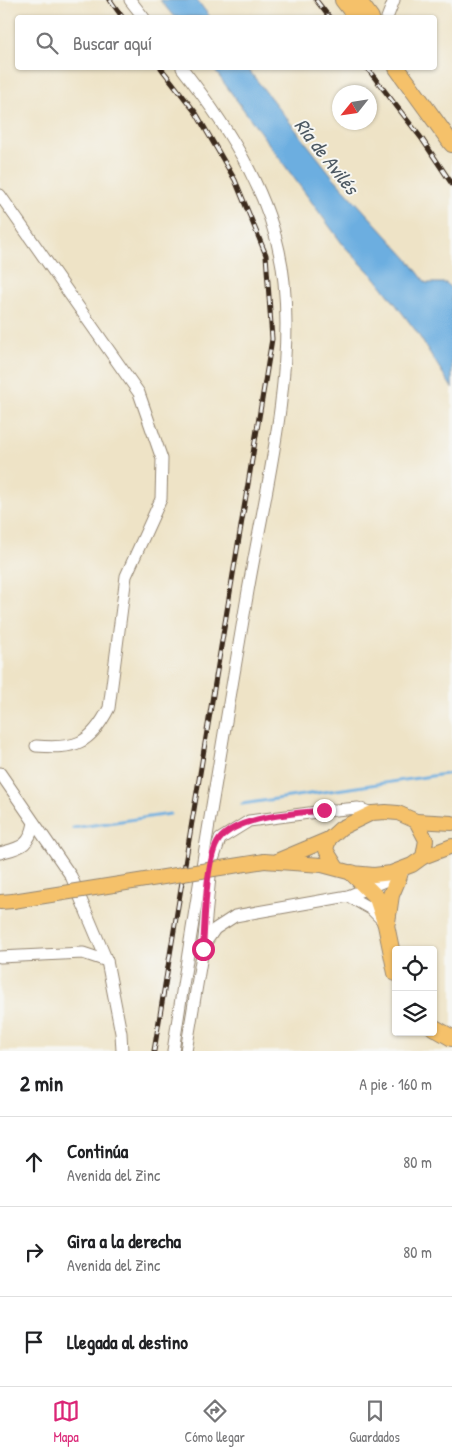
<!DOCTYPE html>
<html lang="es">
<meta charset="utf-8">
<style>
:root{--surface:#fff;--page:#f6f6f6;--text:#202124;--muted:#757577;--line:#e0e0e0;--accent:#db2777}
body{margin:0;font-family:"Patrick Hand",sans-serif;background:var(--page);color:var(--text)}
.controls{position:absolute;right:15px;bottom:15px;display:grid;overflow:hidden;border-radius:5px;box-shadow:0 1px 4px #0004}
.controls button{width:45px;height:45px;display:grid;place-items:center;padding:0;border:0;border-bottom:1px solid var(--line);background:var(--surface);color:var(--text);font:25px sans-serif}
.compass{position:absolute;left:332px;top:85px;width:45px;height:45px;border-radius:50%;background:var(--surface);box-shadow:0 1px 4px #0004;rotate:240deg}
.stop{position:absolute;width:15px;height:15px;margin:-11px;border:4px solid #db2777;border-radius:50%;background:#fff}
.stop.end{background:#db2777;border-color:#fff;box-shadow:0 1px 5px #0008}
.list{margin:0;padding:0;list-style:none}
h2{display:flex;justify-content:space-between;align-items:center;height:65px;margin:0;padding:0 20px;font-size:21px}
h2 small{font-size:16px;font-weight:400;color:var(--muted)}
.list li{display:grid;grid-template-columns:32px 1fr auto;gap:15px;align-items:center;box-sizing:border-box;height:90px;padding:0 20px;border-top:1px solid var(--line)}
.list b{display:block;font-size:19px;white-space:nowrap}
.list p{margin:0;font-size:16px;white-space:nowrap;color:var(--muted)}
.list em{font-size:16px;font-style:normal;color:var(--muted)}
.icon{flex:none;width:28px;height:28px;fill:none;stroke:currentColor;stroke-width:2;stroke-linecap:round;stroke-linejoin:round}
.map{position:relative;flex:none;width:452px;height:1051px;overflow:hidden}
.search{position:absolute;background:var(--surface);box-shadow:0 1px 4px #0004;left:15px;right:15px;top:15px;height:55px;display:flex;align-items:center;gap:12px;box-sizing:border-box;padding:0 18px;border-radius:5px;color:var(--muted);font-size:19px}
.sheet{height:335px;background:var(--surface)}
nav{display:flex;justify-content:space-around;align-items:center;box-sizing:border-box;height:70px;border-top:1px solid var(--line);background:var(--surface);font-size:14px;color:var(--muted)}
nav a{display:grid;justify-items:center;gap:2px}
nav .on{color:var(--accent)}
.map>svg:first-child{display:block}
.water{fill:#6caee0;stroke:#546c7f}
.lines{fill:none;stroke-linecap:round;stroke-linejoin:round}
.stream{stroke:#6caee0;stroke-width:3}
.minor-casing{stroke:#948672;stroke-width:13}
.major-casing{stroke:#948672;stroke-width:16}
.highway-casing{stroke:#948672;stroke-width:18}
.minor{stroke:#fff;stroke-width:11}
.major{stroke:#f5c16b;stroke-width:14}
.highway{stroke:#f5c16b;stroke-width:16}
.rail-casing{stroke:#3b2a1e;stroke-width:5}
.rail{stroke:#f6f6f2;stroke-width:3;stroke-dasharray:9;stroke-linecap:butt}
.major-bridge-casing{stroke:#948672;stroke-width:16;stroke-linecap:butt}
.major-bridge{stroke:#f5c16b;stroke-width:14}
.route{stroke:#db2777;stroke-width:6}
.labels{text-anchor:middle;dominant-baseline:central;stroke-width:4;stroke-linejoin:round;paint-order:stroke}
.water-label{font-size:20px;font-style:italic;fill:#4c5862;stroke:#f6f6f2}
</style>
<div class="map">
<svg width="452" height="1051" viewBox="0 0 452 1051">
<rect width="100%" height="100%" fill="#f6f6f2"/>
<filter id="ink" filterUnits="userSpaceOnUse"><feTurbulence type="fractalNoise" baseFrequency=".02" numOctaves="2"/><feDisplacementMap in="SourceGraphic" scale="10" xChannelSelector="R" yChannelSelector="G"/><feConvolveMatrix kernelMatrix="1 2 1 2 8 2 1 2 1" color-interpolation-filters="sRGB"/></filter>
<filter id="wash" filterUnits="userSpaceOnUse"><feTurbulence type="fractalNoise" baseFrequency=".0096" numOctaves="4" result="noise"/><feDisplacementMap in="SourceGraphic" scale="20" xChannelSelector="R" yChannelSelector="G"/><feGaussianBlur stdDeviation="1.12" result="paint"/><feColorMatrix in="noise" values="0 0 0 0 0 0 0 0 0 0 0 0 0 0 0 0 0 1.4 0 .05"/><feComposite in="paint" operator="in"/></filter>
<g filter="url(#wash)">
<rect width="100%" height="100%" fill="#eee3c6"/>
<g class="water">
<polygon points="160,0 197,0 210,17 174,17"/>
<polygon points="213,68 247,68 333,177 407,258 426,283 446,283 452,290 452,388 416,331 377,280 344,246"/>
</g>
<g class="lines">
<g class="stream">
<polyline points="242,804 452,773"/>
<polyline points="73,828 170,814"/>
</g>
</g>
</g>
<g filter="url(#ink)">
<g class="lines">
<defs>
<g id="minor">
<polyline points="130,0 144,18"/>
<polyline points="387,18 394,0"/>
<path d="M 0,195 L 139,393 L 162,459 L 161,499 L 126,576 L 109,708 C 90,745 75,749 36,746"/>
<polyline points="0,773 71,876 107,961 121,1033 122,1051"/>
<path d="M 0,853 C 21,847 29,847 34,823"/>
<polyline points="348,896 371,909 383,921"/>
<polyline points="204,945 215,929 235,916 348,896 402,874"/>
<polyline points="0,957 83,953 107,961"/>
<path d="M 173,1051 C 196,897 222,744 248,591 C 265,493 294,381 284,282 C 276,201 231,131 182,68"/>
<polyline points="186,1051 203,949 211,866 220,839 249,821 324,811 358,808 372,813"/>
</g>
<g id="major">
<polyline points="416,821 452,823"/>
<polyline points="423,857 452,846"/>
<polyline points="279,860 329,839"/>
<polyline points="264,861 322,865 352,873 374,875 391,873 412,865 423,857 426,840 416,821 398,813 386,812 372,813 341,828 329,839 326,850 337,868"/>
<polyline points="0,902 13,901"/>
</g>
<g id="highway">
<polyline points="343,0 357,18"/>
<polyline points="358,0 371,18"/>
<polyline points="397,68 452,144"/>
<polyline points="352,873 377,898 386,925 396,973"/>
<polyline points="387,922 391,895 399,876"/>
<polyline points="433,1027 452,1038"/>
</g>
</defs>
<use href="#minor" class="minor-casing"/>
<use href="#major" class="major-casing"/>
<use href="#highway" class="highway-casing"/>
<use href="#minor" class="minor"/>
<use href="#major" class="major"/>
<use href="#highway" class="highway"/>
<defs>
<g id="rail">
<polyline points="110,0 123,18"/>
<polyline points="316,0 330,18"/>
<polyline points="367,68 422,139 452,184"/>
<polyline points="154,1051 272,339 266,255 235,180 196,113 161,68"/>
</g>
</defs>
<use href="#rail" class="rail-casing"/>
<use href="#rail" class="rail"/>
<defs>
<polyline id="major-bridge" points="13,901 264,861"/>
</defs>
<use href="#major-bridge" class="major-bridge-casing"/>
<use href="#major-bridge" class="major-bridge"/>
</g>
</g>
<g class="lines" filter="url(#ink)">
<path class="route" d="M 203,949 C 205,924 205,859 219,840 C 238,815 296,814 324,810"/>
</g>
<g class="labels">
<g class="water-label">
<text transform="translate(327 156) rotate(52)">Ría de Avilés</text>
</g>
</g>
</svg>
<div class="controls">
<button><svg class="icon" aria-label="locate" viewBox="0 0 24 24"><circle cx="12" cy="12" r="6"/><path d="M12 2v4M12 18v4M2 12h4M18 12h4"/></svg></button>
<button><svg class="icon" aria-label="layers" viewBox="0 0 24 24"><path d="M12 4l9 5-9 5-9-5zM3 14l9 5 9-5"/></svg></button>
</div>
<svg class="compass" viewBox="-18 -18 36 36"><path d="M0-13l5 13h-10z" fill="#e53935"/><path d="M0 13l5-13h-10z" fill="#757577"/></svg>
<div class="stop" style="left:203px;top:949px"></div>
<div class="stop end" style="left:324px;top:810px"></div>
<div class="search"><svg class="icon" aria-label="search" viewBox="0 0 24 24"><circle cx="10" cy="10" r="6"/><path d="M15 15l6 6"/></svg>Buscar aquí</div>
</div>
<section class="sheet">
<h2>2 min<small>A pie · 160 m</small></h2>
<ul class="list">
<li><svg class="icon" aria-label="ahead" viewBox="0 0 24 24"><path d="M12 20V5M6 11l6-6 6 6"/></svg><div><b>Continúa</b><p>Avenida del Zinc</p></div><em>80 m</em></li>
<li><svg class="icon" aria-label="right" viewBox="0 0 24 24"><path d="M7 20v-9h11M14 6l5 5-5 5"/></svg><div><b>Gira a la derecha</b><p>Avenida del Zinc</p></div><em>80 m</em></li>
<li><svg class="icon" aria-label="arrive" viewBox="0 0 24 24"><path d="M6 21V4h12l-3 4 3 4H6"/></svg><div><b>Llegada al destino</b></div></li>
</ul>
</section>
<nav>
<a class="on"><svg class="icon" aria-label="map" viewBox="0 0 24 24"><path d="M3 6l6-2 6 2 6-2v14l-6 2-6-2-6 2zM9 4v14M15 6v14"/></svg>Mapa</a>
<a><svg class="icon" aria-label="directions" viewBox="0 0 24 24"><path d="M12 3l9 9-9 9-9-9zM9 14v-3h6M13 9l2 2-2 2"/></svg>Cómo llegar</a>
<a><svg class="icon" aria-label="saved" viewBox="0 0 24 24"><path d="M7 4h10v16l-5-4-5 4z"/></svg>Guardados</a>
</nav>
